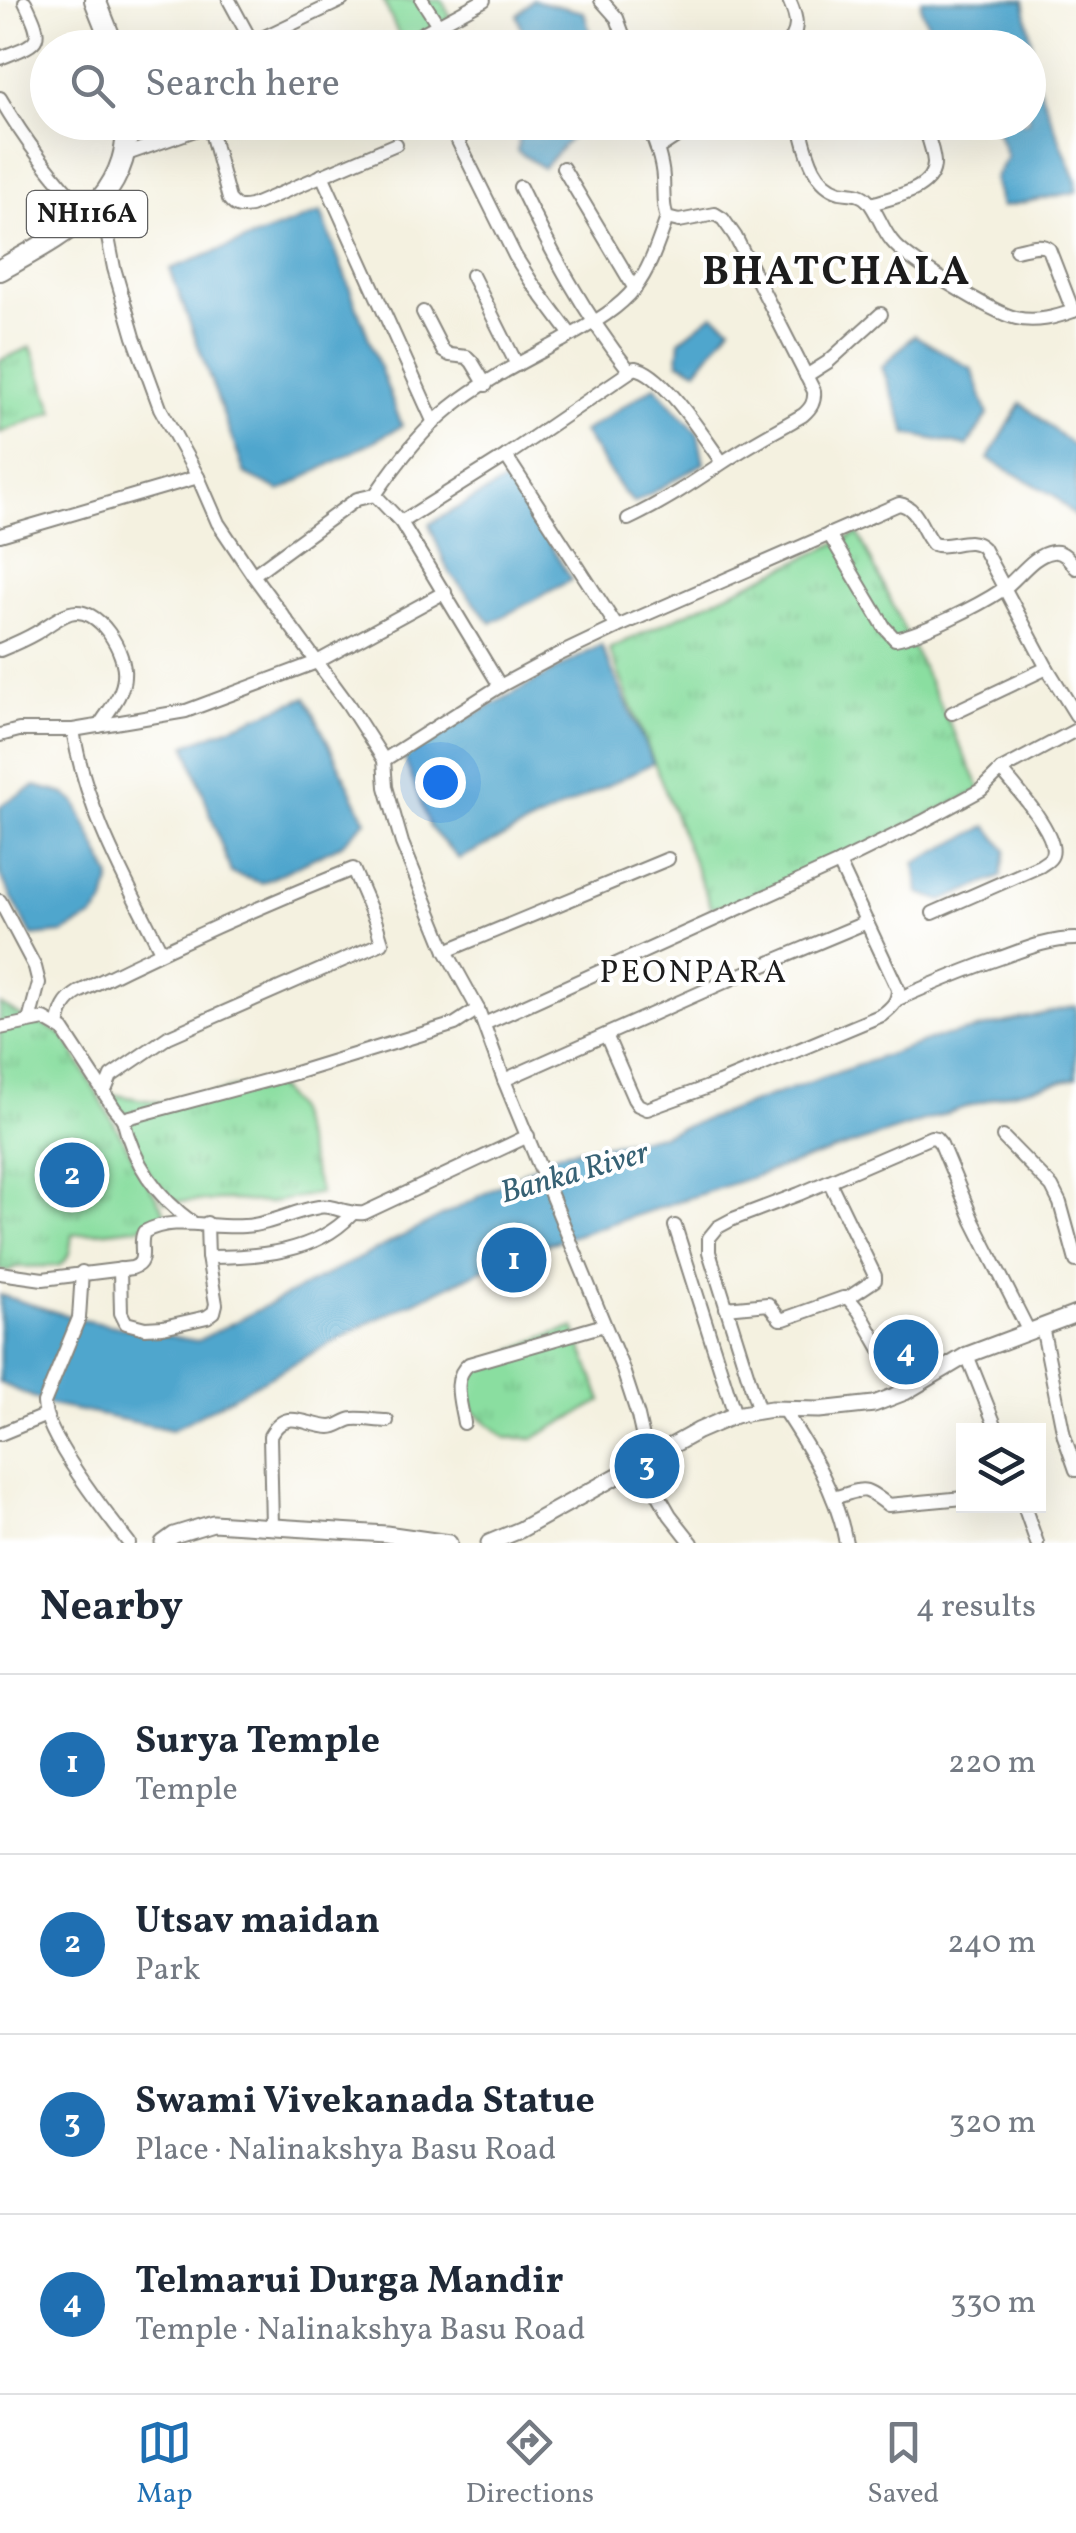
<!DOCTYPE html>
<meta charset="utf-8">
<style>
:root{--surface:#fff;--page:#f6f6f7;--text:#1f2937;--muted:#747a83;--line:#e0e1e3;--accent:#1f6fb2}
body{margin:0;font-family:Vollkorn,serif;background:var(--page);color:var(--text)}
.controls{position:absolute;right:30px;bottom:30px;display:grid;overflow:hidden;border-radius:0px;box-shadow:0 10px 40px #0002}
.controls button{width:90px;height:90px;display:grid;place-items:center;padding:0;border:0;border-bottom:2px solid var(--line);background:var(--surface);color:var(--text);font:50px sans-serif}
.you{position:absolute;left:440px;top:782px;width:35px;height:35px;margin:-25px;border:8px solid #fff;border-radius:50%;background:#1a73e8;box-shadow:0 0 0 15px #1a73e833}
.badge{display:grid;place-items:center;width:65px;height:65px;border-radius:50%;background:var(--accent);color:#fff;font-size:32px;font-weight:700}
.pin{position:absolute;translate:-50% -50%;border:5px solid #fff;box-shadow:0 2px 10px #0006}
.list{margin:0;padding:0;list-style:none}
h2{display:flex;justify-content:space-between;align-items:center;height:130px;margin:0;padding:0 40px;font-size:42px}
h2 small{font-size:32px;font-weight:400;color:var(--muted)}
.list li{display:grid;grid-template-columns:65px 1fr auto;gap:30px;align-items:center;box-sizing:border-box;height:180px;padding:0 40px;border-top:2px solid var(--line)}
.list b{display:block;font-size:38px;white-space:nowrap}
.list p{margin:0;font-size:32px;white-space:nowrap;color:var(--muted)}
.list em{font-size:32px;font-style:normal;color:var(--muted)}
.icon{flex:none;width:55px;height:55px;fill:none;stroke:currentColor;stroke-width:2;stroke-linecap:round;stroke-linejoin:round}
.map{position:relative;flex:none;width:1076px;height:1543px;overflow:hidden}
.search{position:absolute;background:var(--surface);box-shadow:0 10px 40px #0002;left:30px;right:30px;top:30px;height:110px;display:flex;align-items:center;gap:25px;box-sizing:border-box;padding:0 35px;border-radius:55px;color:var(--muted);font-size:38px}
.sheet{height:850px;background:var(--surface)}
nav{display:flex;justify-content:space-around;align-items:center;box-sizing:border-box;height:140px;border-top:2px solid var(--line);background:var(--surface);font-size:28px;color:var(--muted)}
nav a{display:grid;justify-items:center;gap:5px}
nav .on{color:var(--accent)}
.map>svg:first-child{display:block}
.park{fill:url(#park-tufts);stroke:#537d5e;stroke-width:2.5}
.water{fill:#50a6cd;stroke:#366174;stroke-width:2.5}
.lines{fill:none;stroke-linecap:round;stroke-linejoin:round}
.minor-casing{stroke:#88867e;stroke-width:16}
.tertiary-casing{stroke:#88867e;stroke-width:19}
.trunk-casing{stroke:#88867e;stroke-width:24}
.minor{stroke:#fff;stroke-width:12}
.tertiary{stroke:#fff;stroke-width:15}
.trunk{stroke:#fff;stroke-width:20}
.labels{text-anchor:middle;dominant-baseline:central;stroke-width:8;stroke-linejoin:round;paint-order:stroke}
.shield{fill:#fff;stroke:#606060;stroke-width:2.5}
.shield-label{font-size:28px;font-weight:bold;fill:#1c1c1c}
.neighbourhood-label{font-size:32px;letter-spacing:2.5px;fill:#1c1c1c;stroke:#fff}
.water-label{font-size:32px;font-style:italic;fill:#366174;stroke:#fff}
.district-label{font-size:40px;font-weight:bold;letter-spacing:2.5px;fill:#1c1c1c;stroke:#fff}
</style>
<div class="map">
<svg width="1076" height="1543" viewBox="0 0 1076 1543">
<defs>
<pattern id="park-tufts" width="24" height="20" patternUnits="userSpaceOnUse" patternTransform="scale(2.5)"><rect width="24" height="20" fill="#8adea0"/><path d="M3 7l-1-3M5 7V3M7 7l1-3M15 17l-1-3M17 17v-4M19 17l1-3" fill="none" stroke="#76be89"/></pattern>
</defs>
<rect width="100%" height="100%" fill="#fff"/>
<filter id="ink" filterUnits="userSpaceOnUse"><feTurbulence type="fractalNoise" baseFrequency=".01" numOctaves="2"/><feDisplacementMap in="SourceGraphic" scale="20" xChannelSelector="R" yChannelSelector="G"/><feConvolveMatrix kernelMatrix="1 2 1 2 8 2 1 2 1" color-interpolation-filters="sRGB"/></filter>
<filter id="wash" filterUnits="userSpaceOnUse"><feTurbulence type="fractalNoise" baseFrequency=".0048" numOctaves="4" result="noise"/><feDisplacementMap in="SourceGraphic" scale="40" xChannelSelector="R" yChannelSelector="G"/><feGaussianBlur stdDeviation="2.25" result="paint"/><feColorMatrix in="noise" values="0 0 0 0 0 0 0 0 0 0 0 0 0 0 0 0 0 1.4 0 .05"/><feComposite in="paint" operator="in"/></filter>
<g filter="url(#wash)">
<rect width="100%" height="100%" fill="#f4f1e0"/>
<g class="park">
<polygon points="383,0 442,0 451,19 403,44"/>
<polygon points="31,347 54,412 0,433 0,360"/>
<polygon points="858,533 981,790 739,906 711,907 609,649"/>
<path d="M 0,1004 L 37,1025 L 42,1024 L 64,1036 L 169,1220 L 135,1228 L 72,1235 C 70,1247 71,1260 58,1266 L 16,1267 L 8,1272 L 0,1270 Z"/>
<polygon points="245,1085 278,1088 294,1108 320,1193 269,1203 231,1200 165,1202 104,1093 174,1105"/>
<path d="M 574,1328 L 602,1401 L 534,1438 L 506,1438 L 472,1410 L 466,1378 C 500,1356 534,1337 574,1328 Z"/>
</g>
<g class="water">
<polygon points="532,0 584,12 594,47 527,47 517,15"/>
<polygon points="921,0 1024,0 1032,45 1021,48 939,47 921,9"/>
<polygon points="1036,80 1076,180 1076,192 1001,207 994,178 1007,157 994,123 1028,122 1029,82"/>
<polygon points="521,123 569,123 573,135 543,168 517,151"/>
<polygon points="321,212 402,426 280,491 245,474 170,269"/>
<polygon points="713,314 731,326 697,370 678,362 680,340"/>
<polygon points="914,335 972,369 988,415 967,446 907,434 882,367"/>
<polygon points="655,386 698,434 704,463 634,503 622,491 583,432"/>
<polygon points="1021,403 1076,448 1076,518 1055,496 988,459"/>
<polygon points="511,478 571,580 491,623 448,571 429,524"/>
<polygon points="601,645 653,763 459,859 430,828 403,754"/>
<polygon points="306,697 366,821 341,845 262,883 231,873 186,745"/>
<polygon points="35,786 65,794 76,803 111,878 105,903 93,917 63,933 32,936 0,875 0,808 4,803"/>
<polygon points="987,826 1006,850 1001,877 942,901 919,893 915,863"/>
<polygon points="1076,1006 1076,1078 1009,1093 515,1255 368,1323 172,1430 51,1405 0,1383 0,1295 82,1320 197,1341 475,1199 558,1153 661,1135 929,1040"/>
</g>
</g>
<g filter="url(#ink)">
<g class="lines">
<defs>
<g id="minor">
<polyline points="229,0 255,48"/>
<polyline points="422,0 453,48"/>
<polyline points="601,0 617,18 628,48"/>
<polyline points="252,43 342,0"/>
<polyline points="395,48 484,0"/>
<path d="M 785,48 C 800,30 798,20 789,0"/>
<path d="M 0,58 C 41,42 45,43 25,2"/>
<path d="M 0,98 C 25,141 53,178 88,214"/>
<path d="M 799,122 C 806,147 811,184 840,192 C 851,194 860,192 868,201 C 878,213 882,229 892,241 C 906,260 993,313 1016,318 C 1036,323 1057,317 1076,310"/>
<path d="M 209,125 L 229,199 C 236,208 240,208 251,206 L 396,144"/>
<polyline points="452,129 515,256 532,283 571,335"/>
<polyline points="657,149 698,122"/>
<polyline points="124,155 215,123"/>
<polyline points="563,168 635,289"/>
<polyline points="322,175 434,423"/>
<path d="M 520,187 C 551,251 584,314 629,370"/>
<polyline points="101,202 114,268 134,337 160,408 198,477 218,523 253,575 348,704 384,760 386,787 402,843 446,951 478,1009 504,1080 622,1367 638,1416 654,1487 670,1515 692,1543"/>
<path d="M 871,204 C 892,197 935,191 934,162 C 933,149 927,135 923,122"/>
<path d="M 1016,250 C 1027,248 1041,242 1049,249 L 1073,311"/>
<polyline points="472,275 517,365"/>
<polyline points="423,312 443,351 450,355 467,357 472,362 486,385"/>
<polyline points="806,376 828,362 881,314"/>
<polyline points="506,456 617,627"/>
<path d="M 375,495 C 396,464 420,432 450,408 C 483,381 524,361 561,341 C 587,326 616,312 635,288 C 651,267 658,242 667,218"/>
<path d="M 628,519 C 662,503 691,484 722,463 C 748,445 776,431 803,415 C 811,408 815,402 814,391 L 735,236 L 723,219 L 715,214 L 679,221 L 667,218 C 662,205 664,192 663,178 C 662,159 654,140 647,122"/>
<path d="M 829,534 L 885,628 L 895,639 C 924,633 978,606 1002,590 C 1018,579 1032,555 1052,552 C 1063,550 1070,560 1076,568"/>
<polyline points="0,535 198,477"/>
<polyline points="253,575 357,499 375,495 401,522"/>
<path d="M 0,650 C 12,645 24,640 36,633 C 46,627 58,617 70,613 C 98,604 127,653 124,677 C 123,696 108,711 99,726"/>
<path d="M 500,686 L 401,522 L 506,456 L 635,368 C 664,373 704,438 722,462"/>
<polyline points="952,713 1047,668"/>
<path d="M 73,730 C 86,811 125,879 161,951"/>
<polyline points="0,735 19,730 73,730 186,711 317,662 445,592"/>
<path d="M 384,760 L 500,686 L 556,656 L 617,627 L 899,504 C 918,507 921,530 933,544 C 950,550 970,534 983,548 L 1047,668 L 1076,715"/>
<polyline points="0,901 35,967 39,983 29,1021"/>
<path d="M 933,913 L 1040,866 C 1045,862 1050,861 1052,855 C 1059,835 1013,784 1001,770"/>
<polyline points="446,951 668,859"/>
<path d="M 898,999 C 932,984 965,970 1000,958 C 1025,949 1049,939 1076,939"/>
<polyline points="484,1024 839,863 922,822 981,790 1001,770 1076,730"/>
<path d="M 58,1027 C 61,1010 64,1001 79,992 C 169,947 260,906 353,869 L 375,920 L 382,943 L 168,1037 L 111,1076 L 104,1093"/>
<polyline points="0,1028 44,1019 63,1030 114,1108 123,1119 295,1073 455,1024 478,1009"/>
<path d="M 606,1035 L 634,1099 L 638,1105 L 647,1109 L 719,1083 L 882,1015 C 892,1007 898,1002 898,989 L 839,863"/>
<polyline points="504,1080 738,976 867,922"/>
<path d="M 123,1119 C 133,1162 157,1197 193,1223"/>
<polyline points="1003,1137 1052,1187 1060,1203 1076,1261"/>
<polyline points="829,1181 875,1276 875,1280 848,1298"/>
<polyline points="675,1226 735,1415"/>
<path d="M 208,1257 C 258,1257 315,1253 351,1215"/>
<polyline points="120,1269 121,1313 126,1323 145,1328 163,1327 207,1317 214,1312 216,1304 208,1257 207,1223"/>
<path d="M 82,1272 L 79,1318 L 44,1403 C 45,1436 107,1515 129,1543"/>
<path d="M 0,1273 L 43,1279 L 132,1268 C 150,1262 137,1246 144,1232 C 174,1215 211,1229 244,1226 C 270,1225 293,1211 319,1207 C 333,1204 345,1215 364,1213 L 528,1136"/>
<polyline points="726,1308 768,1304 780,1319 784,1319 843,1298 848,1298 859,1311 905,1392"/>
<polyline points="1042,1326 1064,1436 1076,1470"/>
<polyline points="967,1355 997,1430"/>
<path d="M 783,1409 C 810,1450 837,1493 846,1543"/>
<polyline points="759,1411 709,1252 709,1238 718,1227 733,1219 799,1194 931,1137 936,1138 941,1144 973,1221 1028,1330"/>
<path d="M 464,1423 C 461,1403 451,1378 469,1364 L 604,1325"/>
<polyline points="0,1434 44,1416"/>
<path d="M 833,1498 C 866,1489 861,1484 888,1505 L 964,1498"/>
<polyline points="1024,1506 1037,1543"/>
<path d="M 272,1526 L 270,1436 C 287,1406 305,1426 330,1427 C 339,1427 344,1420 353,1419 C 364,1418 376,1421 387,1421"/>
</g>
<g id="tertiary">
<polyline points="163,1543 174,1535 213,1523 386,1534 449,1543"/>
<polyline points="489,1543 520,1530 698,1431 735,1415 771,1409 819,1410 874,1404 905,1392 967,1355 1076,1314"/>
</g>
<g id="trunk">
<polyline points="95,0 114,48"/>
<path d="M 0,270 C 60,236 130,203 127,122"/>
</g>
</defs>
<use href="#minor" class="minor-casing"/>
<use href="#tertiary" class="tertiary-casing"/>
<use href="#trunk" class="trunk-casing"/>
<use href="#minor" class="minor"/>
<use href="#tertiary" class="tertiary"/>
<use href="#trunk" class="trunk"/>
</g>
</g>
<g class="labels">
<rect class="shield" x="27" y="191" width="120" height="46" rx="8"/>
<g class="shield-label">
<text x="87" y="214">NH116A</text>
</g>
<g class="neighbourhood-label">
<text x="694" y="974">PEONPARA</text>
</g>
<g class="water-label">
<text transform="translate(575 1174) rotate(-16)">Banka River</text>
</g>
<g class="district-label">
<text x="837" y="274">BHATCHALA</text>
</g>
</g>
</svg>
<div class="controls">
<button><svg class="icon" aria-label="layers" viewBox="0 0 24 24"><path d="M12 4l9 5-9 5-9-5zM3 14l9 5 9-5"/></svg></button>
</div>
<div class="you"></div>
<div class="pin badge" style="left:514px;top:1260px">1</div>
<div class="pin badge" style="left:72px;top:1175px">2</div>
<div class="pin badge" style="left:647px;top:1466px">3</div>
<div class="pin badge" style="left:906px;top:1352px">4</div>
<div class="search"><svg class="icon" aria-label="search" viewBox="0 0 24 24"><circle cx="10" cy="10" r="6"/><path d="M15 15l6 6"/></svg>Search here</div>
</div>
<section class="sheet">
<h2>Nearby<small>4 results</small></h2>
<ul class="list">
<li><span class="badge">1</span><div><b>Surya Temple</b><p>Temple</p></div><em>220 m</em></li>
<li><span class="badge">2</span><div><b>Utsav maidan</b><p>Park</p></div><em>240 m</em></li>
<li><span class="badge">3</span><div><b>Swami Vivekanada Statue</b><p>Place · Nalinakshya Basu Road</p></div><em>320 m</em></li>
<li><span class="badge">4</span><div><b>Telmarui Durga Mandir</b><p>Temple · Nalinakshya Basu Road</p></div><em>330 m</em></li>
</ul>
</section>
<nav>
<a class="on"><svg class="icon" aria-label="map" viewBox="0 0 24 24"><path d="M3 6l6-2 6 2 6-2v14l-6 2-6-2-6 2zM9 4v14M15 6v14"/></svg>Map</a>
<a><svg class="icon" aria-label="directions" viewBox="0 0 24 24"><path d="M12 3l9 9-9 9-9-9zM9 14v-3h6M13 9l2 2-2 2"/></svg>Directions</a>
<a><svg class="icon" aria-label="saved" viewBox="0 0 24 24"><path d="M7 4h10v16l-5-4-5 4z"/></svg>Saved</a>
</nav>
